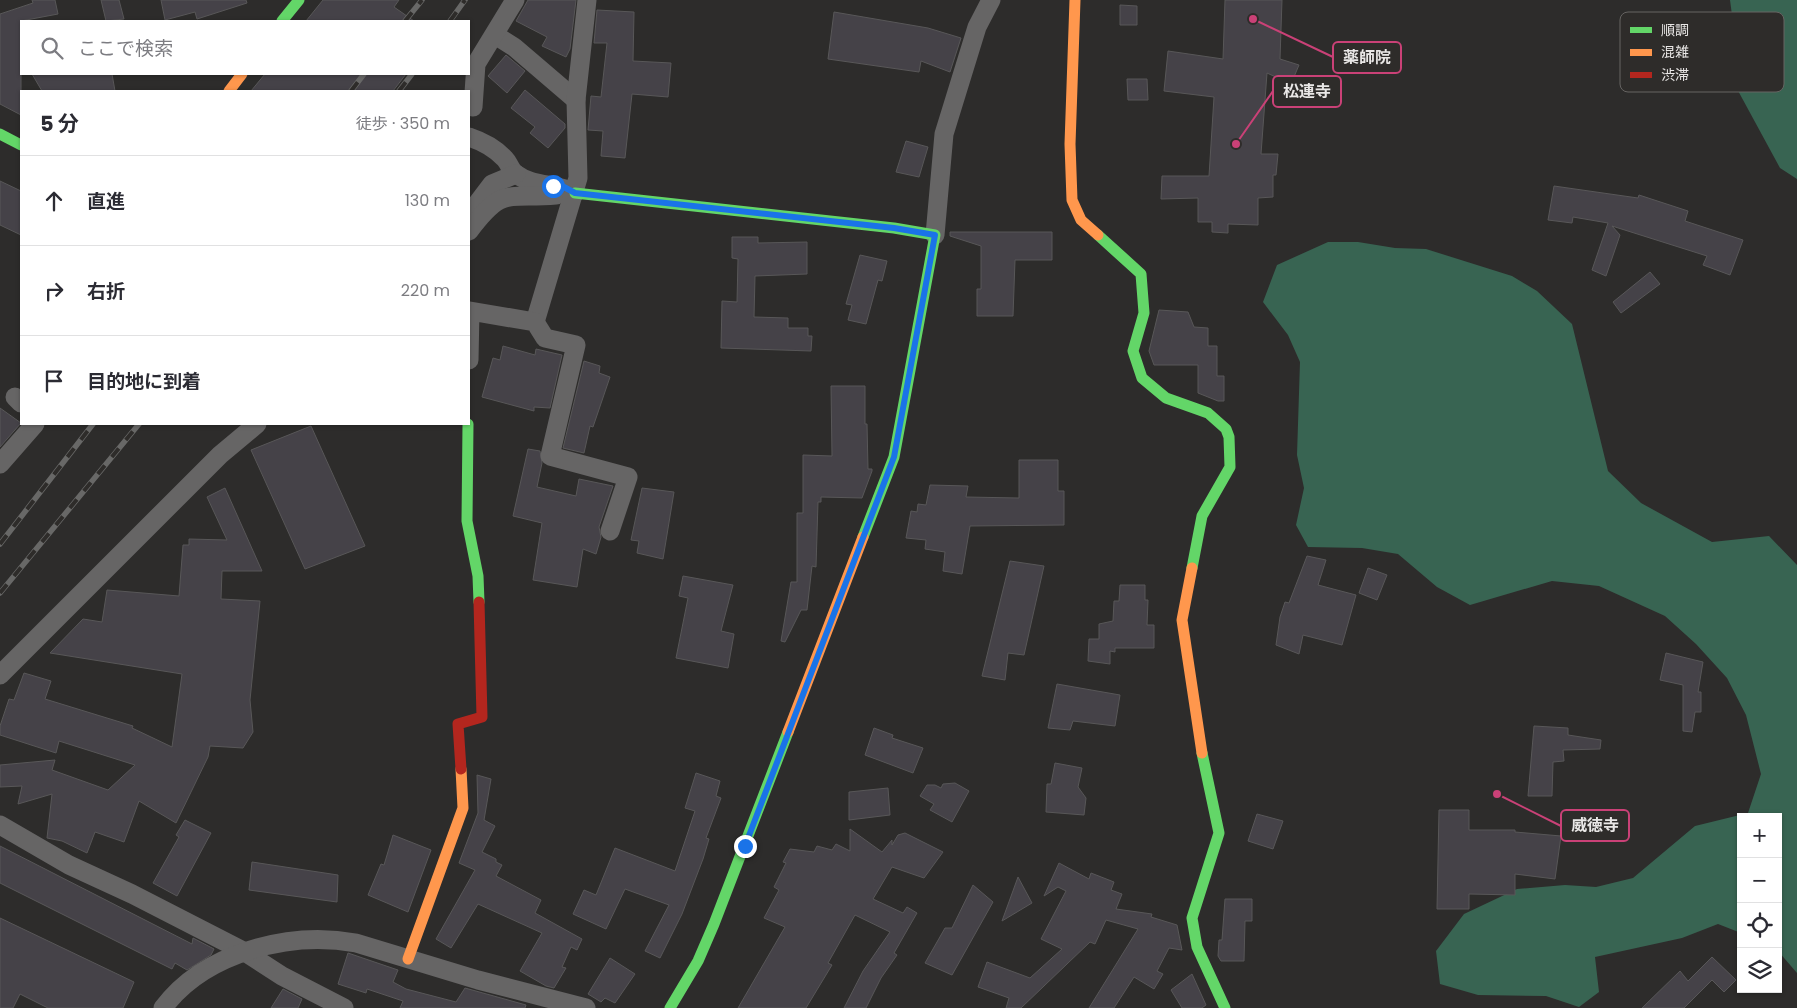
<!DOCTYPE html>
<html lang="ja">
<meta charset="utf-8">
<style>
:root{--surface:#fff;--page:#f2f2f3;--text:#2b2b33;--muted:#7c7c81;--line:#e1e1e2}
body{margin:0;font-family:Poppins,"Noto Sans JP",sans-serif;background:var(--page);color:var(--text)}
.controls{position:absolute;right:15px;bottom:15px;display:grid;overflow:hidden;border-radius:0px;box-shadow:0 1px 4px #0004}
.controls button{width:45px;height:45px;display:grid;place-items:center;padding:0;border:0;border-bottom:1px solid var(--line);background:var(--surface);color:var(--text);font:25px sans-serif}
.stop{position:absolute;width:15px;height:15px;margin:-11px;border:4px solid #1a73e8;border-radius:50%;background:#fff}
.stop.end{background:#1a73e8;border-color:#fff;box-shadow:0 1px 5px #0008}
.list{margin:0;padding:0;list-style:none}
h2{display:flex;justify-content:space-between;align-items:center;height:65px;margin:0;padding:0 20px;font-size:21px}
h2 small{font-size:16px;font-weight:400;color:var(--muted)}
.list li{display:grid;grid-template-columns:32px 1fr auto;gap:15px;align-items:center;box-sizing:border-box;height:90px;padding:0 20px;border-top:1px solid var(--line)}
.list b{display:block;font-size:19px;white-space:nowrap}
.list em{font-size:16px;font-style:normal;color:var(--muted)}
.icon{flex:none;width:28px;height:28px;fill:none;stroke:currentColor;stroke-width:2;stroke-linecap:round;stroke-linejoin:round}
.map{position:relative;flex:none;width:1797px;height:1008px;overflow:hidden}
.search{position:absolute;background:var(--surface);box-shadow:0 1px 4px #0004;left:20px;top:20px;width:450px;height:55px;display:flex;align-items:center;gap:12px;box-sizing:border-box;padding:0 18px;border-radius:0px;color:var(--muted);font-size:19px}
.panel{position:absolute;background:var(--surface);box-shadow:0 1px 4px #0004;left:20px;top:90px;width:450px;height:335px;border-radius:0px}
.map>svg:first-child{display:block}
.forest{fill:#386452}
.building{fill:#454248;stroke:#585758}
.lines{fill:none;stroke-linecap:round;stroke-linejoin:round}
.street{stroke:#666565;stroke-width:19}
.fast{stroke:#63d668;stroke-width:11}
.slow{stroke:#ff974d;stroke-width:11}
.jam{stroke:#b3261e;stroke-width:11}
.rail-casing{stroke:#686867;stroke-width:5.5}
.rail{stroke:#2e2c2a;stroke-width:4;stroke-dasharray:11;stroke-linecap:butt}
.route{stroke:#1a73e8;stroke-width:6}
.key{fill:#2e2c2a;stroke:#666462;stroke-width:1}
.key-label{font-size:14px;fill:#e9e7e6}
.leader{fill:none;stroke:#ca4177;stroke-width:2}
.callout-dot{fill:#ca4177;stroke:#2e2c2a;stroke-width:2}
.callout{fill:#2e2c2a;stroke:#ca4177;stroke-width:2}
.callout-label{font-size:16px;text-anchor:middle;font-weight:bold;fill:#e9e7e6}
</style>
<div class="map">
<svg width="1797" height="1008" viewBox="0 0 1797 1008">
<rect width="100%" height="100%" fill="#2d2c2b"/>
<g class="forest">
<polygon points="1730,0 1797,0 1797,179 1780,168 1736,87 1736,45"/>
<polygon points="1328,242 1358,242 1395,248 1426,249 1512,276 1537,291 1572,324 1608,471 1641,503 1712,542 1769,536 1797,565 1797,973 1778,951 1778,817 1741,817 1741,933 1718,924 1682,938 1595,957 1599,992 1579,1007 1546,996 1478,995 1440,984 1436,951 1464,914 1517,889 1565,885 1596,887 1633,878 1695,826 1748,813 1761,774 1746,715 1727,678 1696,644 1665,616 1599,586 1552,581 1470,605 1437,587 1398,554 1362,548 1308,547 1296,525 1304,488 1297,455 1300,362 1288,335 1263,302 1277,265"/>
</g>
<g class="building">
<polygon points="32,0 55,0 58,14 21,21 21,115 0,104 0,14 33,3"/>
<polygon points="101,0 119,0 124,19 106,21"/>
<polygon points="161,0 246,0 247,3 197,19 195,12 165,20"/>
<polygon points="323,0 399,0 394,7 414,21 306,21"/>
<polygon points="528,0 576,0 570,49 566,57 542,46 547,37 516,21"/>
<polygon points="1225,0 1282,0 1280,59 1299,65 1291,84 1267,73 1261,154 1278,154 1276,175 1273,175 1273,197 1258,198 1258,225 1228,224 1228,233 1212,232 1212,222 1198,222 1198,198 1161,199 1162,176 1209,176 1214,97 1164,91 1168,51 1223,59"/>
<polygon points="1120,5 1137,6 1137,25 1120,25"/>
<polygon points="597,10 634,12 633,61 671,63 668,97 632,94 625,158 601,156 603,131 588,130 591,96 601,97 607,43 594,43"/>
<polygon points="834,12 928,28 961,38 950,72 921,61 919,72 828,59"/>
<polygon points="506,55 525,71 507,93 488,76"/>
<polygon points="32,74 112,74 115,91 42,91"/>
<polygon points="265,74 406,74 393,91 251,91"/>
<polygon points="1127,79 1147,79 1148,100 1128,100"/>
<polygon points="525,90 565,124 565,128 548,148 530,133 535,127 511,108"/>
<polygon points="906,141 928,147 919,177 896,172"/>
<polygon points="0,181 21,191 21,235 0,225"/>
<polygon points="1554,186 1638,198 1639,195 1688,211 1685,221 1743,240 1730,275 1703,265 1707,256 1612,226 1620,235 1606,276 1592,270 1608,223 1573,217 1572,223 1548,220"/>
<polygon points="950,232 1052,232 1052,260 1015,260 1013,316 977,316 977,289 981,289 981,246 950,236"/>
<polygon points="732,237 758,237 758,243 807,242 807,274 755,276 754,317 788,318 788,328 808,328 808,336 812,336 811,351 721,348 722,301 737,302 738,259 732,258"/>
<polygon points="860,255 887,261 882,281 878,280 866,324 848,320 852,305 846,304"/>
<polygon points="1650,272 1660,284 1621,313 1613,302"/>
<polygon points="1159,310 1188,312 1194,327 1208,328 1208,346 1217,346 1217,376 1224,376 1224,401 1218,401 1198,393 1198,365 1154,365 1149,351"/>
<polygon points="503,346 535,355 536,349 562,355 550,408 534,407 534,411 482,397 493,358 500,360"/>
<polygon points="584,361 600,366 599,373 610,377 593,427 590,426 584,453 563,448"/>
<polygon points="831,386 865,386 865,424 867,424 868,469 872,469 872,471 862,498 821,497 821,502 818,502 816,567 812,566 807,610 801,610 785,642 781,641 791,582 797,582 797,513 803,513 803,455 832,456"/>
<polygon points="0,408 21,423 0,447"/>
<polygon points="311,426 365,546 305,569 251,450"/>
<polygon points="528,449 540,451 542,463 537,487 576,496 579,479 613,486 599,527 601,537 596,554 583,549 577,587 533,580 542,523 513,516"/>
<polygon points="1019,460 1058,460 1058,491 1064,491 1064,525 970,526 962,574 943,571 945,552 925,549 926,540 906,538 911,511 917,512 918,504 926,505 930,485 968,486 966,497 1019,498"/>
<polygon points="225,488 262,571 222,571 221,599 260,601 250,700 253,732 243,748 210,746 208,757 176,823 139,801 124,842 95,832 87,853 62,841 47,838 52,794 18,804 22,786 0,787 0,765 55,760 52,770 108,790 135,765 59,741 56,753 0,735 0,726 9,699 14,700 24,673 51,681 45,699 133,726 132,728 172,747 182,674 50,653 83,619 102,622 107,590 179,596 183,545 189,545 189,539 227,540 207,497"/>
<polygon points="642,488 674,492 663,559 637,553 639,541 631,540"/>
<polygon points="1307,556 1326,560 1318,585 1356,595 1342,645 1303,635 1299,654 1276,645 1280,617 1285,602 1289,603"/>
<polygon points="1010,561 1044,566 1024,655 1008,653 1005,680 982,676"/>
<polygon points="1368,568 1387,575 1377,600 1359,593"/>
<polygon points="683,576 733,585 721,631 734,634 728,668 676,658 688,598 679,596"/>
<polygon points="1120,585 1145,585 1145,600 1148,600 1147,625 1154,625 1154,648 1115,648 1115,652 1110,651 1110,664 1088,661 1089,639 1099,639 1099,624 1113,621 1114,601 1119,601"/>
<polygon points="1666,653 1703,662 1698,692 1701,692 1701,712 1695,712 1692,732 1683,731 1683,685 1660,680"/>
<polygon points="1057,684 1120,695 1115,726 1073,721 1070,730 1048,728"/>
<polygon points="1534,726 1568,728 1568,735 1601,740 1600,749 1563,750 1564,761 1553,762 1552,796 1528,796"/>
<polygon points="874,728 893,735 892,738 923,748 913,773 865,755"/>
<polygon points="1055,763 1082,768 1078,787 1086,798 1084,815 1046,812 1047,784 1051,784"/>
<polygon points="696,773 720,781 716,796 721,798 706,838 709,839 703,859 682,914 660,958 645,951 669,905 625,889 606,929 573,914 584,890 596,895 615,848 675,871 695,811 685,808"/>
<polygon points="477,775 491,779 484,820 495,826 482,852 496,859 496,862 502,865 496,876 541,900 535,913 582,939 577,950 571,947 562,967 566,968 554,988 546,986 520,971 542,933 478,904 451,948 436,939 475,870 459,863 478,813"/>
<polygon points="955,783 969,791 952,822 930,810 934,804 920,796 927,785 935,785 941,788 943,784"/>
<polygon points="888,788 890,815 849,820 849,792"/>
<polygon points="1439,810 1469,810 1469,830 1515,830 1515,832 1561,836 1555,879 1515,874 1515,895 1469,894 1469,909 1437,909"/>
<polygon points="1257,814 1283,821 1273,849 1248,841"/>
<polygon points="185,820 211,833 177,896 153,883 179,837 176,835"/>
<polygon points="850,829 882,852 892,840 892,845 898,835 905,833 943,852 924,878 892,867 873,899 903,913 907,907 917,913 894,953 897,955 881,978 866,1008 844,1008 863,971 890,932 855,915 828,963 832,965 806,1008 738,1008 785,927 764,918 779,890 774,887 786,863 783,862 790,849 814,852 817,846 832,850 836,844 850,851"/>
<polygon points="393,835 431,850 408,912 368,895 381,864 384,865"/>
<polygon points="0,846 192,944 193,938 214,949 211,955 187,970 175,963 172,969 0,883"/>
<polygon points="252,862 338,875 337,902 249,890"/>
<polygon points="1059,863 1089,879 1091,873 1114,882 1111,890 1122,894 1116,909 1152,914 1151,917 1177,925 1182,950 1169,948 1157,971 1163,974 1154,989 1134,977 1114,1008 1089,1008 1138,929 1106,920 1095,944 1090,942 1021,1008 1006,1008 1009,998 978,987 987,962 1030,978 1062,949 1041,939 1066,891 1058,887 1044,896"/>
<polygon points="1018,877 1032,903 1002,921"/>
<polygon points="973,885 993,902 952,975 925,963 945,928 952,928"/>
<polygon points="1225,899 1252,899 1252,921 1245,921 1244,961 1221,961 1218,956 1219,940 1222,940"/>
<polygon points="0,918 134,982 123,1008 48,1008 20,994 13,1008 0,1008"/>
<polygon points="348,953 398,970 393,982 406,989 456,1002 465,988 526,1005 525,1008 400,1008 403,1001 367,989 366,993 338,984"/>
<polygon points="1712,957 1736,980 1724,992 1712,980 1684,1008 1642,1008 1680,971 1688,981"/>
<polygon points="610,958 635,974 615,1003 605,998 601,1002 588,994"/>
<polygon points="1192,974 1206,1005 1202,1008 1182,1008 1171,990"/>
<polygon points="283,989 302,999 298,1008 271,1008"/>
</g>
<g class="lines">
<g class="street">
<polyline points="495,35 514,47 576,100"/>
<polyline points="473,107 476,64 515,0"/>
<path d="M 469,137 C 481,141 496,149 505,159 C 509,163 511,171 516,174 C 533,187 557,183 575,193"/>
<polyline points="470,213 492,184 516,174"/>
<path d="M 469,231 C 503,186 506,199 556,195"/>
<polyline points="935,235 944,134 977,27 991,0"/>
<polyline points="535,322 578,178 576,100 587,0"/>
<polyline points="469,360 470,311 535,322 545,338 576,345 550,456 628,477 610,531"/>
<polyline points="15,397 21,403"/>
<polyline points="0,464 35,424"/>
<polyline points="0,675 220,455 257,424"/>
<polyline points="0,825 69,865 132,894 245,952 282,976 344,1008"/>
<path d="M 163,1008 C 205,952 290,931 356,943 L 478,980 L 586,1008"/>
</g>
<g class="fast">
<polyline points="282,21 299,0"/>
<polyline points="0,134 21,145"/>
<polyline points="575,193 894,228 935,235 894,457 863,537"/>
<polyline points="1098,235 1141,274 1144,313 1133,351 1142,378 1166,398 1208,413 1226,429 1229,437 1230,467 1202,516 1192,568"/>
<polyline points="468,424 467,521 478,576 479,602"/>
<polyline points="1202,753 1219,833 1192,918 1197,947 1225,1008"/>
<polyline points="670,1008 698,961 714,924 788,732"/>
</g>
<g class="slow">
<polyline points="1075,0 1070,144 1072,200 1081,220 1098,235"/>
<polyline points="229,91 242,74"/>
<polyline points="1192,568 1182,620 1202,753"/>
<polyline points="788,732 863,537"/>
<polyline points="408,959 463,808 461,769"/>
</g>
<polyline class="jam" points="461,769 458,724 482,717 479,602"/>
<defs>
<g id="rail">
<polyline points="405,21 422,0"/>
<polyline points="450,21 465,0"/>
<polyline points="351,91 364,74"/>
<polyline points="399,91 412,74"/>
<polyline points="0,544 93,424"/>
<polyline points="0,593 139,424"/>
</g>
</defs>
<use href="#rail" class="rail-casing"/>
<use href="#rail" class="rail"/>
</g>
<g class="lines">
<polyline class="route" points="553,186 564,187 575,193 894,228 935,235 894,457 745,846"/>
</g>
<rect x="1620" y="12" width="164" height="80" rx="8" class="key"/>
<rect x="1630" y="27" width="22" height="6" fill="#63d668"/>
<rect x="1630" y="49" width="22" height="7" fill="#ff974d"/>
<rect x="1630" y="72" width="22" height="6" fill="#b3261e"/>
<g class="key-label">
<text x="1661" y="35">順調</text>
<text x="1661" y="57">混雑</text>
<text x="1661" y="80">渋滞</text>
</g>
<path class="leader" d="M1253 19L1333 57M1236 144L1273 91M1497 794L1561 826"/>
<g class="callout-dot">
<circle cx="1253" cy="19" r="5"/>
<circle cx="1236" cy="144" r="5"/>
<circle cx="1497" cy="794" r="5"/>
</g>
<g class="callout">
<rect x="1333" y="42" width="68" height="31" rx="5"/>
<rect x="1273" y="76" width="68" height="31" rx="5"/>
<rect x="1561" y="810" width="68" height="31" rx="5"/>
</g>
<g class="callout-label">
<text x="1367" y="63">薬師院</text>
<text x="1307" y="97">松連寺</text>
<text x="1595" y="831">威徳寺</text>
</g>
</svg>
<div class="controls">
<button>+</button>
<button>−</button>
<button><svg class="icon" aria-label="locate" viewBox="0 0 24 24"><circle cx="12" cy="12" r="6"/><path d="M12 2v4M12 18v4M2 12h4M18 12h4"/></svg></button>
<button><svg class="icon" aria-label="layers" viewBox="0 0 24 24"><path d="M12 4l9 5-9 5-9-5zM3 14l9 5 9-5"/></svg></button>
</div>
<div class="stop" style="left:553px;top:186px"></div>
<div class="stop end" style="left:745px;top:846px"></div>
<div class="search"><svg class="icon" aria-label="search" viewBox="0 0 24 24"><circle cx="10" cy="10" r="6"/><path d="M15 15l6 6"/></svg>ここで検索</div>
<section class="panel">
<h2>5 分<small>徒歩 · 350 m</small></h2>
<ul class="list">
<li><svg class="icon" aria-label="ahead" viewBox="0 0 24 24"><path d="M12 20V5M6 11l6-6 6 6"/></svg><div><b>直進</b></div><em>130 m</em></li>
<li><svg class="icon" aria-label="right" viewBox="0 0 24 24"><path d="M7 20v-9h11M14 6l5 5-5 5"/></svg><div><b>右折</b></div><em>220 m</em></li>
<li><svg class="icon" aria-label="arrive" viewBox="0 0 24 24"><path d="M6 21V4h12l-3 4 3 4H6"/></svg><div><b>目的地に到着</b></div></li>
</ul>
</section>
</div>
